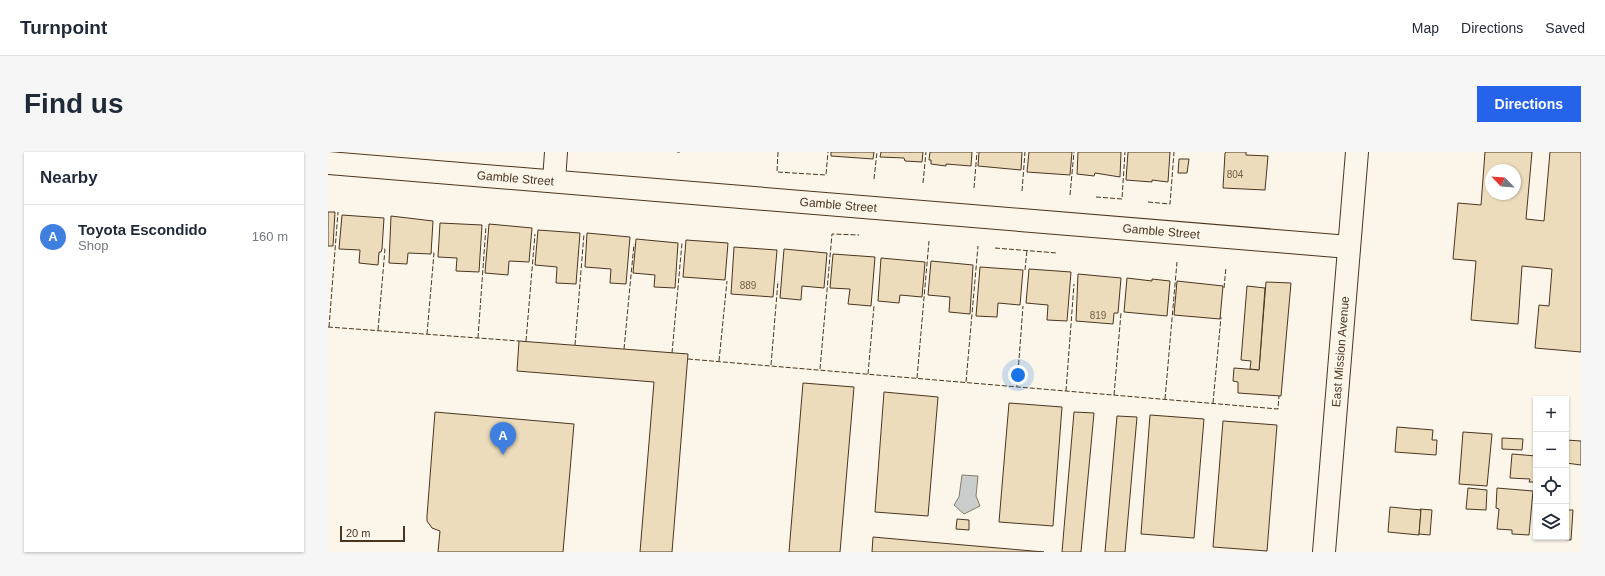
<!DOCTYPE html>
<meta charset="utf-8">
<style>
:root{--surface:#fff;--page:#f6f6f7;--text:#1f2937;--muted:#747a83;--line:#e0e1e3;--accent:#2563eb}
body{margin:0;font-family:Helvetica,sans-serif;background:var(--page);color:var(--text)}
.controls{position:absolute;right:12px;bottom:12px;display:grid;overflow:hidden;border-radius:0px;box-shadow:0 1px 3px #0004}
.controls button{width:36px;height:36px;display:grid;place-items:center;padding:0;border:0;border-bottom:1px solid var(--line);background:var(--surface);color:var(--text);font:20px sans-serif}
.compass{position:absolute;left:1157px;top:12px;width:36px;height:36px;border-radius:50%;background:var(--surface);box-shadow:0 1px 3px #0004;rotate:295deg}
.scale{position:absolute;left:12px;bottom:10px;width:65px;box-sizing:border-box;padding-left:4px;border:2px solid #4a3520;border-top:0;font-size:11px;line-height:14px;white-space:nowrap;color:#4a3520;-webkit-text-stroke:3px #fbf6e9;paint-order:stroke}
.you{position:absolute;left:690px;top:223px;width:14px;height:14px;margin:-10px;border:3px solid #fff;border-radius:50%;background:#1a73e8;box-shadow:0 0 0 6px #1a73e833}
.badge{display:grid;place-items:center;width:26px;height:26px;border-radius:50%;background:var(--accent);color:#fff;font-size:13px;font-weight:700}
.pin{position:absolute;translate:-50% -33px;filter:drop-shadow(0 1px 2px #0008)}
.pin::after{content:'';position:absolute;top:21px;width:14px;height:12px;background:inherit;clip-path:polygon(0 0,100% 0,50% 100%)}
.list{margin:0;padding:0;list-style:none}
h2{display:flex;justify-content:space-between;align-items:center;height:52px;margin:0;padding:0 16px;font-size:17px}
h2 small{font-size:13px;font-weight:400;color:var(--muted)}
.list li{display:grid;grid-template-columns:26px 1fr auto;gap:12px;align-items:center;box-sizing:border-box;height:64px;padding:0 16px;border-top:1px solid var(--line)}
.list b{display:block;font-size:15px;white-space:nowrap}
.list p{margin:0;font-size:13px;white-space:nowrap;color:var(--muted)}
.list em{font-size:13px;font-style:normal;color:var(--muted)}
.icon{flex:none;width:22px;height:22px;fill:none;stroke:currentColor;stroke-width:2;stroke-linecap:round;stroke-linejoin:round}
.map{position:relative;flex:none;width:1253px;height:400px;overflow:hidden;border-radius:0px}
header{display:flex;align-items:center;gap:24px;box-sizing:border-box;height:56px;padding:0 20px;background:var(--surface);border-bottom:1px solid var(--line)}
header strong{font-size:19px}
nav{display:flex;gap:22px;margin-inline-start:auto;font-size:14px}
.intro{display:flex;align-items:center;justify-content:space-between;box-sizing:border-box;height:96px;padding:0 24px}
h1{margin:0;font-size:28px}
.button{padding:10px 18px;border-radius:0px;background:var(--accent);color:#fff;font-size:14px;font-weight:700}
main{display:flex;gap:24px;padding:0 24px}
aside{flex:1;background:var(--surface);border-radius:0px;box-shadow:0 1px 3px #0004}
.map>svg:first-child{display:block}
.water{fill:#c9cecd;stroke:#887966}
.building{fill:#ecdcbc;stroke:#4a3520;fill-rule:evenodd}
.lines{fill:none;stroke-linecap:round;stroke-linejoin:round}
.minor-casing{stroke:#4a3520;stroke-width:24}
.major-casing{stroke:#4a3520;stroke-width:24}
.minor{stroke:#fbf6e9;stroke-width:22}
.major{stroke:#fbf6e9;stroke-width:22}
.fence{stroke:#4a3520;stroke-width:1;stroke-dasharray:5 2;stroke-linecap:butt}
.labels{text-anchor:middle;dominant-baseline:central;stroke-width:3;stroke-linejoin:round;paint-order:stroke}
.number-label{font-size:10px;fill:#725f47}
.street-label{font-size:12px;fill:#4a3520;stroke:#fbf6e9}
</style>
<header>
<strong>Turnpoint</strong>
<nav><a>Map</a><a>Directions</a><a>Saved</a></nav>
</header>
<div class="intro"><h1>Find us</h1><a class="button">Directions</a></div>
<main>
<aside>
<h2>Nearby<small></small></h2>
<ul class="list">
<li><span class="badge" style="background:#3f7fe0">A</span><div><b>Toyota Escondido</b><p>Shop</p></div><em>160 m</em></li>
</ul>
</aside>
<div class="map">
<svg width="1253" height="400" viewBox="0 0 1253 400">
<rect width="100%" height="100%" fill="#fbf6e9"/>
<polygon class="water" points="634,323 650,324 648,344 652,354 636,362 626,353 631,345"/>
<g class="building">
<polygon points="503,0 546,0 545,7 503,4"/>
<polygon points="553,0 595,0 594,10 577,9 576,6 552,5"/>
<polygon points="602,0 644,0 643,14 618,12 618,14 603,12 603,8 601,8"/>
<polygon points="651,0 694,0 693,18 650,14"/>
<polygon points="701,0 744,0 742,23 699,20"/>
<polygon points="750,0 793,0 792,25 767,21 766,24 749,22"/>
<polygon points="800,0 842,0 840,30 824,28 824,30 798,28"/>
<polygon points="898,0 918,0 918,3 940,4 937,38 895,36 897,1"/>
<path d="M 1157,0 L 1204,0 L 1198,67 L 1216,69 L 1222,0 L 1253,0 L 1253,200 L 1207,196 L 1211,153 L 1221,154 L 1224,117 L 1194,114 L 1190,172 L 1143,168 L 1148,109 L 1125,107 L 1130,51 L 1153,53 ZM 1163,18 L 1187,18 L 1187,42 L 1163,42 Z"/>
<polygon points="851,7 861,7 859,21 850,21"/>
<polygon points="0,60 7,60 5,94 0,94"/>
<polygon points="14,63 56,66 54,97 53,100 51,100 50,113 31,111 32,98 11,97"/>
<polygon points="63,64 105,69 103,102 80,101 79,112 61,111"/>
<polygon points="112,71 154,73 151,120 128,119 129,106 110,105"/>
<polygon points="161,72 204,76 201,110 181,109 180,123 157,121"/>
<polygon points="210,78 252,81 248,132 228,131 229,115 207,113"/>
<polygon points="259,81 302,85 298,132 282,131 283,117 257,115"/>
<polygon points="308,87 350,91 347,136 326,135 327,123 305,121"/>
<polygon points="358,88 400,91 397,128 355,125"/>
<polygon points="406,95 449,98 445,145 403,142"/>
<polygon points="456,97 499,101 496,136 474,134 473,148 452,146"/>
<polygon points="505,102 547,105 543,154 520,152 522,137 502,136"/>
<polygon points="553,106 597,110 594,145 572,143 571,151 550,149"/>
<polygon points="603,109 645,113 642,162 621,160 622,145 600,143"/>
<polygon points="652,115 695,118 692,153 670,151 669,165 648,164"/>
<polygon points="701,117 743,120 739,169 719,168 720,153 698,151"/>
<polygon points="750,122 793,126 790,161 786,161 785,172 748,169"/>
<polygon points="799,126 824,129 824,127 842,129 839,164 796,160"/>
<polygon points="849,129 895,134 892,167 846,163"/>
<polygon points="938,130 963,131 953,244 910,241 910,230 905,229 906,216 931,218"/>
<polygon points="919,134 937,136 931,218 922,217 923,209 913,208"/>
<polygon points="191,189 360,202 344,400 312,400 326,230 189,219"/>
<polygon points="475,231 526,235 512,400 461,400"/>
<polygon points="556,240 610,245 600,364 547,360"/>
<polygon points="681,251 734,255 725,374 671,370"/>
<polygon points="107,260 246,272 235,400 110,400 112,379 104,376 99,369 99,364"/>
<polygon points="746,260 766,261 753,400 734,400"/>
<polygon points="822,263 876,267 866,386 813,382"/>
<polygon points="789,264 809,265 797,400 777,400"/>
<polygon points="895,269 949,273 939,399 885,395"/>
<polygon points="1069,275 1105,278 1104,288 1109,288 1108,303 1067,300"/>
<polygon points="1135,280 1164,282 1159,334 1131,332"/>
<polygon points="1174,286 1195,287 1194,298 1174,297"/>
<polygon points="1238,288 1253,289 1253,313 1238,311"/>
<polygon points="1184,302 1208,304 1206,330 1201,330 1202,327 1182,326"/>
<polygon points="1140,336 1159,338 1158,358 1138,357"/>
<polygon points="1169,336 1205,339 1201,383 1184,382 1184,378 1169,377 1171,357 1168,356"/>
<polygon points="1062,355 1093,358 1091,383 1060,380"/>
<polygon points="1092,357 1104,358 1102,383 1091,382 1093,358"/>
<polygon points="1238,358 1245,358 1243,388 1208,385 1208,380 1208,385 1238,385"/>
<polygon points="629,367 641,368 641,378 628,377"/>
<polygon points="545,385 601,390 716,400 544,400"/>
</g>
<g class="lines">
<defs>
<g id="minor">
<path id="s1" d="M 0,11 L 1021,95"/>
<polyline points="226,29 228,0"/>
</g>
<g id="major">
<path id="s2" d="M 996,400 L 1029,0"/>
</g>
</defs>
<use href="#minor" class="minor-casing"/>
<use href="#major" class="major-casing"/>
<use href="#minor" class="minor"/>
<use href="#major" class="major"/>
<g class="fence">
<polyline points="349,0 352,0"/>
<polyline points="450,0 449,20 498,23 500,0"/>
<polyline points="546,27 549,0"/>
<polyline points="595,31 598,0"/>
<polyline points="646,36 649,0"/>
<polyline points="694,39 697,0"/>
<polyline points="742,43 746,0"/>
<polyline points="768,45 794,47 797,0"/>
<polyline points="820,50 842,52 846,0"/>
<polyline points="667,96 729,101"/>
<polyline points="697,118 699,98"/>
<polyline points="896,136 898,115"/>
<polyline points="0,175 191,189"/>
<polyline points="1,175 10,60"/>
<polyline points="50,178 57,97 54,97"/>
<polyline points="99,182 106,101 103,100"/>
<polyline points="150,186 158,74"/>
<polyline points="198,189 207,82"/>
<polyline points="247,193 256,82"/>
<polyline points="296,197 306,92"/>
<polyline points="344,201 354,91"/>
<polyline points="360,207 950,257 951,244"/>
<polyline points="391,209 399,129"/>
<polyline points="443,213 450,129"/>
<polyline points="492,217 504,82 531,83"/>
<polyline points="540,222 546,154"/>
<polyline points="589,226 601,89"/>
<polyline points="638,230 650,94"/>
<polyline points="689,234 695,154"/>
<polyline points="738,239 746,132"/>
<polyline points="786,243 793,161"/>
<polyline points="837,247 849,110"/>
<polyline points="885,251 893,165"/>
</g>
</g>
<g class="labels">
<g class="number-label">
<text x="907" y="22">804</text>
<text x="420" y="133">889</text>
<text x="770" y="163">819</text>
</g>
<g class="street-label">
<text stroke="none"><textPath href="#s1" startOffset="188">Gamble Street</textPath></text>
<text stroke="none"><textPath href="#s1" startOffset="512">Gamble Street</textPath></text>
<text stroke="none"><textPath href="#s1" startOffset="836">Gamble Street</textPath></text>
<text stroke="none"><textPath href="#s2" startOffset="201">East Mission Avenue</textPath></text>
</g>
</g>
</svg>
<div class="controls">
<button>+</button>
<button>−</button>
<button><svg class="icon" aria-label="locate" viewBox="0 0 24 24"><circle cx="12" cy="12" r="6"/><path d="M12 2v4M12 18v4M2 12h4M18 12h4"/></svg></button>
<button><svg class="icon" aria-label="layers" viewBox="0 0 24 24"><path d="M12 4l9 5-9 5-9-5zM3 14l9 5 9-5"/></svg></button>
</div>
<svg class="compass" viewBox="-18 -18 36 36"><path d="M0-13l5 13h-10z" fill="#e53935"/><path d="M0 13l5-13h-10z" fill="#747a83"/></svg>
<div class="scale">20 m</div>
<div class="you"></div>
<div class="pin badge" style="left:175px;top:303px;background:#3f7fe0">A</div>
</div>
</main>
